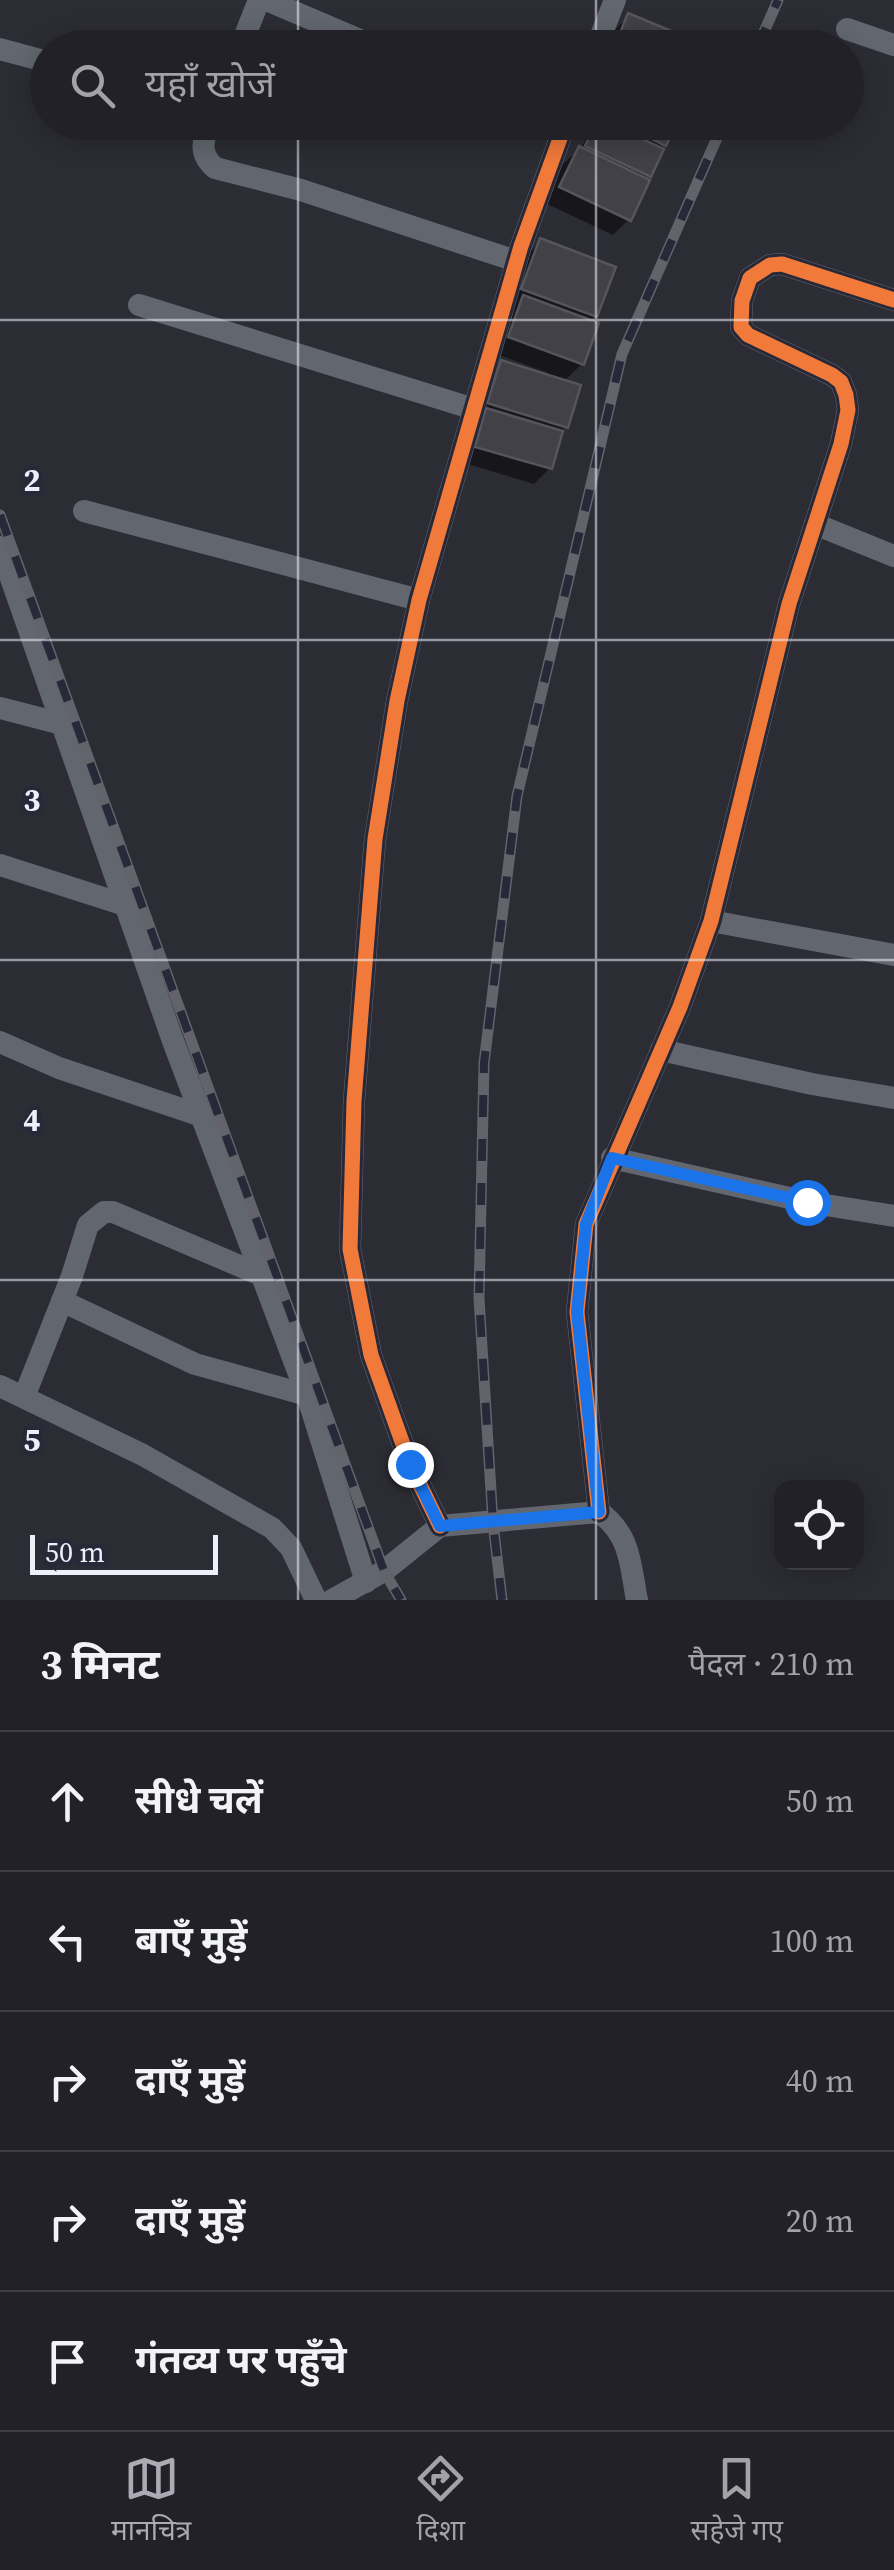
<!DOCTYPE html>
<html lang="hi">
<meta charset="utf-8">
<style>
:root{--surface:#212127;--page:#29292f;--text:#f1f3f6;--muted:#a2a3a7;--line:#3e3e44;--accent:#aaabb4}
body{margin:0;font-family:"Source Serif 4","Noto Sans Devanagari",serif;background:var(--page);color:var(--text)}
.controls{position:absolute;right:30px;bottom:30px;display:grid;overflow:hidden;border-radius:20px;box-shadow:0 5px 25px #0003}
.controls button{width:90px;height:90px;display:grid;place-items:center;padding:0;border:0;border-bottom:2px solid var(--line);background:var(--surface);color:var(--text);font:50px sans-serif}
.scale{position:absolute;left:30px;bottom:25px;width:188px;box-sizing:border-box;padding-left:10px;border:5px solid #eeeff9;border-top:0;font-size:28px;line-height:35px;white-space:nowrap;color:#eeeff9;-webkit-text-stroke:8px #282938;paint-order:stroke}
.stop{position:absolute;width:30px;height:30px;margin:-22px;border:8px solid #1a73e8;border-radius:50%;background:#fff}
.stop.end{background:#1a73e8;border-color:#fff;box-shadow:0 2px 10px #0008}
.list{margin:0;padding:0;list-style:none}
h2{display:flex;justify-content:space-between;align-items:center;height:130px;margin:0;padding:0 40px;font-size:42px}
h2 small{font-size:32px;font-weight:400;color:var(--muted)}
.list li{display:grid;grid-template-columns:65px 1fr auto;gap:30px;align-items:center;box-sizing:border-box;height:140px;padding:0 40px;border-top:2px solid var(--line)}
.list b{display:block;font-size:38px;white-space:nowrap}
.list em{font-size:32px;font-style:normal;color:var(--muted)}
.icon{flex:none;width:55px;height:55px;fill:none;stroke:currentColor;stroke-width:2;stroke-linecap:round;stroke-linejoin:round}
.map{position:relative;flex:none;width:894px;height:1600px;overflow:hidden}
.search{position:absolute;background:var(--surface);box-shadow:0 5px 25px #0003;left:30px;right:30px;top:30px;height:110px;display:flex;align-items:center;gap:25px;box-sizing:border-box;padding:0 35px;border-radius:55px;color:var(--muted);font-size:38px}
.sheet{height:830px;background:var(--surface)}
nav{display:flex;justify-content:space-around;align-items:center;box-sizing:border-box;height:140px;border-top:2px solid var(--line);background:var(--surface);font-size:28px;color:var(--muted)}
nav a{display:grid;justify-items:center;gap:5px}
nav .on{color:var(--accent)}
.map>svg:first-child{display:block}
.shadow{fill:#0007}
.building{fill:#434148;stroke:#56555c;stroke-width:2.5}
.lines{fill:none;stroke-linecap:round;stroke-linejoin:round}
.street{stroke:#62676f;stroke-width:22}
.rail-casing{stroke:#62636b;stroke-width:11}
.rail{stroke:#282938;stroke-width:8;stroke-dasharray:22;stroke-linecap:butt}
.cycleway-casing{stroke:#282938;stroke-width:21}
.cycleway{stroke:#f17a3a;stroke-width:15}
.route{stroke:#1a73e8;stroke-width:12}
.grid{fill:none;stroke:#eeeff9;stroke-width:2.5;stroke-opacity:0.55}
.grid-label{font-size:32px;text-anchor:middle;font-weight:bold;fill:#eeeff9;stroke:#282938;stroke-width:8;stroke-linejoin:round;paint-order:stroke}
</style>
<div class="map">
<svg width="894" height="1600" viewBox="0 0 894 1600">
<rect width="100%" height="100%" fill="#2c2c34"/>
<g class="shadow">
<polygon points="629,16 701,48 607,48 613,32"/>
<polygon points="587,122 674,122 658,150 628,220 613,235 545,203 563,164 580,149 594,126"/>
<polygon points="541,241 595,316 589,322 582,364 563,382 565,427 560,432 550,468 534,484 461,462 486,379 501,363 546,377 548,373 494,353 525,257"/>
</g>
<g class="building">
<polygon points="628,13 705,45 703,48 614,48"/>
<polygon points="596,122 607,122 664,149 651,177 585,146"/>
<polygon points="617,122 677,122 666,146"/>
<polygon points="579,146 650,180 631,221 559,187"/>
<polygon points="540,238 616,267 597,317 521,289"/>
<polygon points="523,295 599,323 584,365 508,337"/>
<polygon points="501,360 581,385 568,428 487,403"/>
<polygon points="486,408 563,431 552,469 475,447"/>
</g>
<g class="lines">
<g class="street">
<polyline points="266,0 379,48"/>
<polyline points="847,29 894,45"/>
<polyline points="240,48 259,0"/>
<polyline points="596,48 615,0"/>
<polyline points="0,49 48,62"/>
<path d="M 210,122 C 202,141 199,154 215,168 L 301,190 L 516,261"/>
<polyline points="139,305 474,409"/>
<polyline points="84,511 419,600"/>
<polyline points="815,524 894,556"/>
<polyline points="0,547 173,1041 307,1395 366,1582"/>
<polyline points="0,708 62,724"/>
<polyline points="0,865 125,905"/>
<polyline points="711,921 894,955"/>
<polyline points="0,1042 59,1068 202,1116"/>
<polyline points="661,1050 812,1084 894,1098"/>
<polyline points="612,1158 807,1202 894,1216"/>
<polyline points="62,1301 195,1364 307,1395"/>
<polyline points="0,1386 143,1455 272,1528 291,1548 316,1600"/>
<polyline points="24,1397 72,1276 88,1225 104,1212 113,1212 261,1275"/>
<polyline points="599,1512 577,1312 586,1224 680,1007 711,921 789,604 841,444 848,410 846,395 841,382 832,375 748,335 741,327 742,301 750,278 770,265 782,264 894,300"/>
<polyline points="440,1526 410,1464 371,1355 350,1249 354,1101 375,839 397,701 419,600 521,246 566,122"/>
<path d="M 332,1600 L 384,1571 L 440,1526 L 599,1512 C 631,1535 630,1564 637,1600"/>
</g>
<defs>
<g id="rail">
<polyline points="757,48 778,0"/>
<polyline points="0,515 384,1571 401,1600"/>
<polyline points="502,1600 493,1523 479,1298 484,1063 517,796 622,354 724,122"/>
</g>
</defs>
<use href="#rail" class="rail-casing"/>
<use href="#rail" class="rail"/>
<defs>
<g id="cycleway">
<polyline points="599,1512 577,1312 586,1224 680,1007 711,921 789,604 841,444 848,410 846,395 841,382 832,375 748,335 741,327 742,301 750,278 770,265 782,264 894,300"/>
<polyline points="440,1526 410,1464 371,1355 350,1249 354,1101 375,839 397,701 419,600 521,246 566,122"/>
</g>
</defs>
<use href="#cycleway" class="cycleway-casing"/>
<use href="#cycleway" class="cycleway"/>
</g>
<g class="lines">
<polyline class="route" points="410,1464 440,1526 599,1512 577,1312 586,1224 612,1158 807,1202"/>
</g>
<path class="grid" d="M 298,0 L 298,48M 596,0 L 596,48M 298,122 L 298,1600M 596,122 L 596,1600M 0,320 L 894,320M 0,640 L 894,640M 0,960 L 894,960M 0,1280 L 894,1280"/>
<g class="grid-label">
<text x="32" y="491">2</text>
<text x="32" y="811">3</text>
<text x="32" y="1131">4</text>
<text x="32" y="1451">5</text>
</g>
</svg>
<div class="controls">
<button><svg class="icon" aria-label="locate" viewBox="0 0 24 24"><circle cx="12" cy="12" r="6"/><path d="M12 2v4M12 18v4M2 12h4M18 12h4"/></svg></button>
</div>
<div class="scale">50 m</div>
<div class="stop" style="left:807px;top:1202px"></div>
<div class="stop end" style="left:410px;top:1464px"></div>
<div class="search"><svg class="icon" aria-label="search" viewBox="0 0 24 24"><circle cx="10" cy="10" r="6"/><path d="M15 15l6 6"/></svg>यहाँ खोजें</div>
</div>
<section class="sheet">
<h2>3 मिनट<small>पैदल · 210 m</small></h2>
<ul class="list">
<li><svg class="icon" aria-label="ahead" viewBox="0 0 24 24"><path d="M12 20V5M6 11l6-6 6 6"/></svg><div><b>सीधे चलें</b></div><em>50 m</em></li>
<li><svg class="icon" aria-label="left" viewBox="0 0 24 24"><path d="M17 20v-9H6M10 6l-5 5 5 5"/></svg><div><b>बाएँ मुड़ें</b></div><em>100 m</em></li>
<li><svg class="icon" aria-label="right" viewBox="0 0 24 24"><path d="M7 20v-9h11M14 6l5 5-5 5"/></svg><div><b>दाएँ मुड़ें</b></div><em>40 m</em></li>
<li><svg class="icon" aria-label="right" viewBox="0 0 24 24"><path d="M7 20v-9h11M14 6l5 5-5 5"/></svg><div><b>दाएँ मुड़ें</b></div><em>20 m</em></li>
<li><svg class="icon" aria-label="arrive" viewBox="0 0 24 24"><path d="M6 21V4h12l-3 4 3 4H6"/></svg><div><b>गंतव्य पर पहुँचे</b></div></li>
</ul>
</section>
<nav>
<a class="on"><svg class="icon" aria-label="map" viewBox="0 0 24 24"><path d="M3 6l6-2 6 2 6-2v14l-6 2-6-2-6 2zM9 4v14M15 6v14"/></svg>मानचित्र</a>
<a><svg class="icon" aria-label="directions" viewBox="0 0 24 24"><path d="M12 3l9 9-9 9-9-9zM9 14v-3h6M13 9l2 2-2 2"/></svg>दिशा</a>
<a><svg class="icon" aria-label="saved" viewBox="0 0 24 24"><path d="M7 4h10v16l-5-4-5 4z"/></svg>सहेजे गए</a>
</nav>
